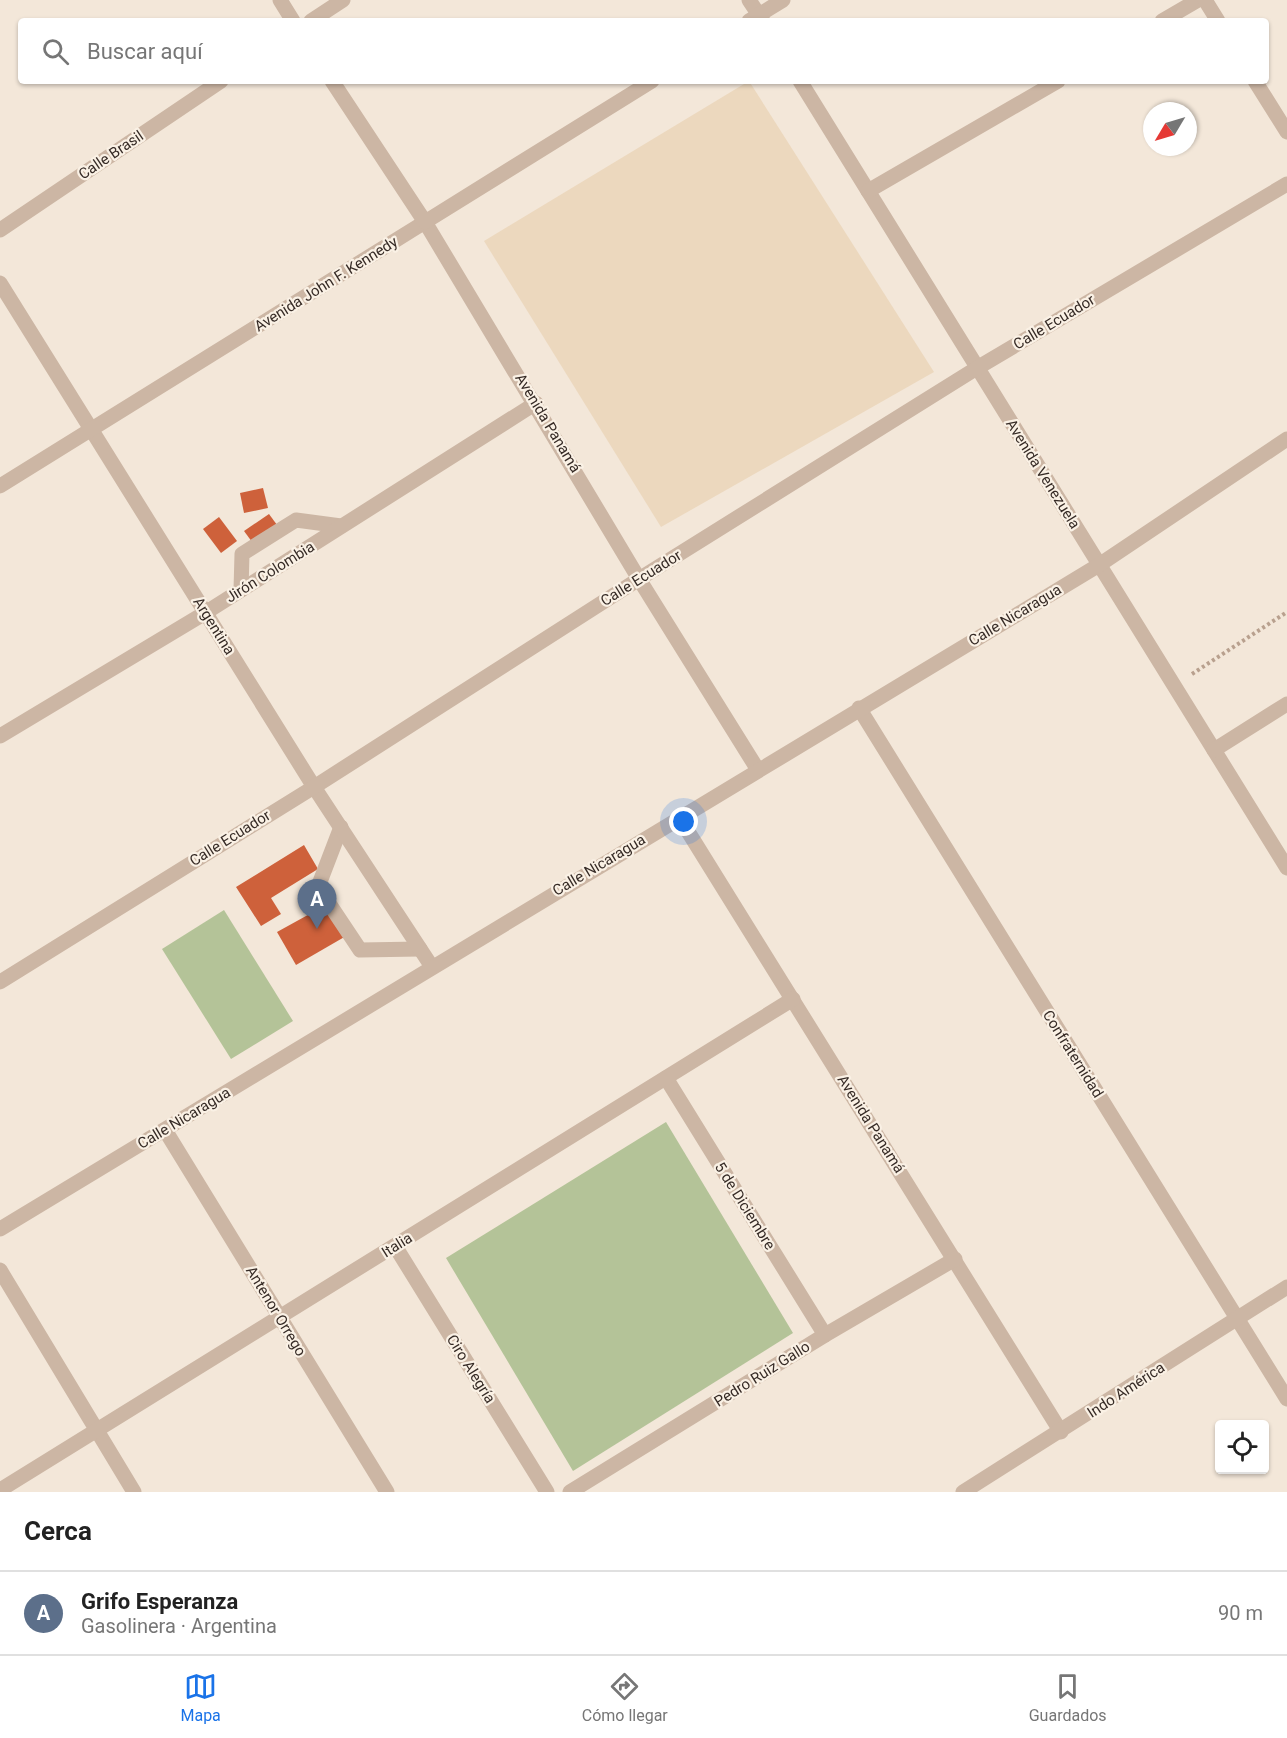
<!DOCTYPE html>
<html lang="es">
<meta charset="utf-8">
<style>
:root{--surface:#fff;--page:#f6f6f6;--text:#222;--muted:#767676;--line:#e0e0e0;--accent:#1a73e8}
body{margin:0;font-family:Roboto,sans-serif;background:var(--page);color:var(--text)}
.controls{position:absolute;right:18px;bottom:18px;display:grid;overflow:hidden;border-radius:6px;box-shadow:0 2px 4px #0004}
.controls button{width:54px;height:54px;display:grid;place-items:center;padding:0;border:0;border-bottom:2px solid var(--line);background:var(--surface);color:var(--text);font:30px sans-serif}
.compass{position:absolute;left:1143px;top:102px;width:54px;height:54px;border-radius:50%;background:var(--surface);box-shadow:0 2px 4px #0004;rotate:232deg}
.you{position:absolute;left:684px;top:822px;width:21px;height:21px;margin:-15px;border:4px solid #fff;border-radius:50%;background:#1a73e8;box-shadow:0 0 0 9px #1a73e833}
.badge{display:grid;place-items:center;width:39px;height:39px;border-radius:50%;background:var(--accent);color:#fff;font-size:20px;font-weight:700}
.pin{position:absolute;translate:-50% -50px;filter:drop-shadow(0 2px 3px #0008)}
.pin::after{content:'';position:absolute;top:32px;width:21px;height:18px;background:inherit;clip-path:polygon(0 0,100% 0,50% 100%)}
.list{margin:0;padding:0;list-style:none}
h2{display:flex;justify-content:space-between;align-items:center;height:78px;margin:0;padding:0 24px;font-size:26px}
h2 small{font-size:20px;font-weight:400;color:var(--muted)}
.list li{display:grid;grid-template-columns:39px 1fr auto;gap:18px;align-items:center;box-sizing:border-box;height:84px;padding:0 24px;border-top:2px solid var(--line)}
.list b{display:block;font-size:22px;white-space:nowrap}
.list p{margin:0;font-size:20px;white-space:nowrap;color:var(--muted)}
.list em{font-size:20px;font-style:normal;color:var(--muted)}
.icon{flex:none;width:33px;height:33px;fill:none;stroke:currentColor;stroke-width:2;stroke-linecap:round;stroke-linejoin:round}
.map{position:relative;flex:none;width:1287px;height:1492px;overflow:hidden}
.search{position:absolute;background:var(--surface);box-shadow:0 2px 4px #0004;left:18px;right:18px;top:18px;height:66px;display:flex;align-items:center;gap:15px;box-sizing:border-box;padding:0 21px;border-radius:6px;color:var(--muted);font-size:22px}
.sheet{height:162px;background:var(--surface)}
nav{display:flex;justify-content:space-around;align-items:center;box-sizing:border-box;height:84px;border-top:2px solid var(--line);background:var(--surface);font-size:16px;color:var(--muted)}
nav a{display:grid;justify-items:center;gap:3px}
nav .on{color:var(--accent)}
.map>svg:first-child{display:block}
.green{fill:#b4c398}
.plaza{fill:#ecd8be}
.building{fill:#ce613b}
.lines{fill:none;stroke-linecap:round;stroke-linejoin:round}
.path{stroke:#b8a08e;stroke-width:4;stroke-dasharray:3 3;stroke-linecap:butt}
.service{stroke:#ccb6a4;stroke-width:15}
.minor{stroke:#ccb6a4;stroke-width:15}
.tertiary{stroke:#ccb6a4;stroke-width:15}
.labels{text-anchor:middle;dominant-baseline:central;stroke-width:4.5;stroke-linejoin:round;paint-order:stroke}
.street-label{font-size:15px;fill:#362b26;stroke:#faf1e5}
</style>
<div class="map">
<svg width="1287" height="1492" viewBox="0 0 1287 1492">
<rect width="100%" height="100%" fill="#f3e7d9"/>
<g class="green">
<polygon points="224,910 293,1021 231,1059 162,949"/>
<polygon points="666,1122 793,1333 573,1471 446,1258"/>
</g>
<polygon class="plaza" points="749,81 934,372 661,527 484,241"/>
<g class="building">
<polygon points="263,488 268,508 244,513 240,493"/>
<polygon points="269,514 280,529 255,546 244,531"/>
<polygon points="219,517 237,541 221,553 203,529"/>
<polygon points="304,845 318,869 271,898 281,914 261,926 236,887"/>
<polygon points="335,900 353,932 296,965 277,932"/>
</g>
<g class="lines">
<polyline class="path" points="1192,674 1287,612"/>
<g class="service">
<polyline points="241,590 242,554 296,520 341,526"/>
<polyline points="341,827 318,887 360,950 420,949"/>
</g>
<g class="minor">
<polyline points="749,0 763,21"/>
<polyline points="311,21 343,0"/>
<polyline points="1162,21 1198,0"/>
<polyline points="800,81 1287,868"/>
<polyline points="868,191 1058,81"/>
<polyline points="0,230 221,81"/>
<polyline points="0,283 314,787 432,967"/>
<polyline points="0,486 425,222 639,579 758,770"/>
<polyline points="859,708 1287,1399"/>
<polyline points="0,736 205,613 536,403"/>
<polyline points="1214,750 1287,704"/>
<polyline points="679,817 1061,1432"/>
<polyline points="0,982 314,787 639,579 977,368 1287,184"/>
<polyline points="666,1078 825,1335"/>
<polyline points="165,1130 387,1492"/>
<polyline points="0,1229 1099,565 1287,439"/>
<polyline points="395,1246 547,1492"/>
<polyline points="0,1270 134,1492"/>
<polyline points="0,1490 793,999"/>
<polyline points="570,1492 825,1335 955,1259"/>
<polyline points="963,1492 1287,1287"/>
</g>
<g class="tertiary">
<polyline points="280,0 293,21"/>
<polyline points="1205,0 1218,21"/>
<polyline points="749,21 783,0"/>
<polyline points="332,81 425,222 652,81"/>
<polyline points="1255,81 1287,132"/>
</g>
</g>
<g class="labels">
<g class="street-label">
<text transform="translate(111 155) rotate(-34)">Calle Brasil</text>
<text transform="translate(326 284) rotate(-32)">Avenida John F. Kennedy</text>
<text transform="translate(1054 322) rotate(-31)">Calle Ecuador</text>
<text transform="translate(548 423) rotate(59)">Avenida Panamá</text>
<text transform="translate(1043 474) rotate(58)">Avenida Venezuela</text>
<text transform="translate(270 572) rotate(-32)">Jirón Colombia</text>
<text transform="translate(641 578) rotate(-32)">Calle Ecuador</text>
<text transform="translate(1015 615) rotate(-31)">Calle Nicaragua</text>
<text transform="translate(214 626) rotate(58)">Argentina</text>
<text transform="translate(230 838) rotate(-32)">Calle Ecuador</text>
<text transform="translate(599 865) rotate(-31)">Calle Nicaragua</text>
<text transform="translate(1073 1054) rotate(58)">Confraternidad</text>
<text transform="translate(184 1118) rotate(-31)">Calle Nicaragua</text>
<text transform="translate(871 1124) rotate(58)">Avenida Panamá</text>
<text transform="translate(745 1206) rotate(58)">5 de Diciembre</text>
<text transform="translate(397 1245) rotate(-32)">Italia</text>
<text transform="translate(276 1311) rotate(59)">Antenor Orrego</text>
<text transform="translate(471 1369) rotate(58)">Ciro Alegría</text>
<text transform="translate(762 1374) rotate(-32)">Pedro Ruiz Gallo</text>
<text transform="translate(1126 1390) rotate(-33)">Indo América</text>
</g>
</g>
</svg>
<div class="controls">
<button><svg class="icon" aria-label="locate" viewBox="0 0 24 24"><circle cx="12" cy="12" r="6"/><path d="M12 2v4M12 18v4M2 12h4M18 12h4"/></svg></button>
</div>
<svg class="compass" viewBox="-18 -18 36 36"><path d="M0-13l5 13h-10z" fill="#e53935"/><path d="M0 13l5-13h-10z" fill="#767676"/></svg>
<div class="you"></div>
<div class="pin badge" style="left:317px;top:929px;background:#5c6f8a">A</div>
<div class="search"><svg class="icon" aria-label="search" viewBox="0 0 24 24"><circle cx="10" cy="10" r="6"/><path d="M15 15l6 6"/></svg>Buscar aquí</div>
</div>
<section class="sheet">
<h2>Cerca<small></small></h2>
<ul class="list">
<li><span class="badge" style="background:#5c6f8a">A</span><div><b>Grifo Esperanza</b><p>Gasolinera · Argentina</p></div><em>90 m</em></li>
</ul>
</section>
<nav>
<a class="on"><svg class="icon" aria-label="map" viewBox="0 0 24 24"><path d="M3 6l6-2 6 2 6-2v14l-6 2-6-2-6 2zM9 4v14M15 6v14"/></svg>Mapa</a>
<a><svg class="icon" aria-label="directions" viewBox="0 0 24 24"><path d="M12 3l9 9-9 9-9-9zM9 14v-3h6M13 9l2 2-2 2"/></svg>Cómo llegar</a>
<a><svg class="icon" aria-label="saved" viewBox="0 0 24 24"><path d="M7 4h10v16l-5-4-5 4z"/></svg>Guardados</a>
</nav>
